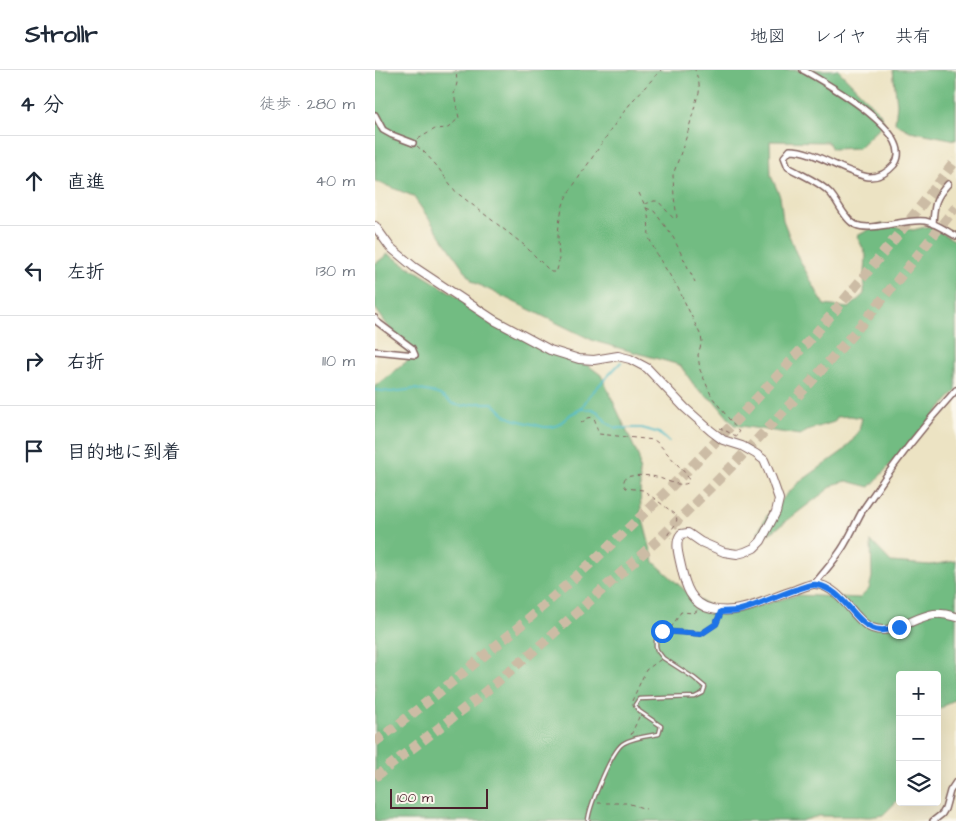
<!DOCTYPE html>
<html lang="ja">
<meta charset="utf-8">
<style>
:root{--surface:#fff;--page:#f2f2f3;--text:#1f2937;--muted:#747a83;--line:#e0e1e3}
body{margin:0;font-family:"Architects Daughter","Klee One",sans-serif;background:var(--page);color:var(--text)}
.controls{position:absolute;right:15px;bottom:15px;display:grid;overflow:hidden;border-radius:5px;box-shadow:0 5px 20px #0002}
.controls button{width:45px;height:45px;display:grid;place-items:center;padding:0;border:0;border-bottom:1px solid var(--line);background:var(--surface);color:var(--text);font:25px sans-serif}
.scale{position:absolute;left:15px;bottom:12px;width:98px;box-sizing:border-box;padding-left:5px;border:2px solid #4a1f2b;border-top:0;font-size:14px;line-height:18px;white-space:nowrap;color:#4a1f2b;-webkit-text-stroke:4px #fbf7ec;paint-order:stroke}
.stop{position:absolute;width:15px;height:15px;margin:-11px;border:4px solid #1a73e8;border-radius:50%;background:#fff}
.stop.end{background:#1a73e8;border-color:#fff;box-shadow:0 1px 5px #0008}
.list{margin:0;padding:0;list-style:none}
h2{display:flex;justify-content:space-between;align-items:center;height:65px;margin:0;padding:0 20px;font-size:21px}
h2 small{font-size:16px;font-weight:400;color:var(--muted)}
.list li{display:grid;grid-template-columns:32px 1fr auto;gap:15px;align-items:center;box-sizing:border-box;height:90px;padding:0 20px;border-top:1px solid var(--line)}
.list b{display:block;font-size:19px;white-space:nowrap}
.list em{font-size:16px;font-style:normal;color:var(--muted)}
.icon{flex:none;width:28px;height:28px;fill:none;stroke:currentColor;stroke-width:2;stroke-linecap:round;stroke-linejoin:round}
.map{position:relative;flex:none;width:581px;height:751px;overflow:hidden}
header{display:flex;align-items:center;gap:30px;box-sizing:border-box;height:70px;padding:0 25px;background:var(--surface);border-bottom:1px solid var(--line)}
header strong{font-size:24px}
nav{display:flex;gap:28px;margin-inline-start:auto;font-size:18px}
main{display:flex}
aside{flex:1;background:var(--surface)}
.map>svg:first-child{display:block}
.forest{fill:#72bc82;stroke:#5e6e56}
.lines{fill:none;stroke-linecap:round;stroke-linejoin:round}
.stream{stroke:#4cbac4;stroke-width:2}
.highway-tunnel{stroke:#ccbca5;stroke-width:10;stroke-dasharray:10 5;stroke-linecap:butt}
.lane-casing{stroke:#836460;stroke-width:5}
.street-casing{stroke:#836460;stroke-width:8}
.secondary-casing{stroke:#836460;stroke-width:10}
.path{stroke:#836460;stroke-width:1;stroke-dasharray:4 4;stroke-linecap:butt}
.lane{stroke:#fff;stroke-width:2.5}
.street{stroke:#fff;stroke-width:5}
.secondary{stroke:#fff;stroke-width:8}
.route{stroke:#1a73e8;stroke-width:6}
</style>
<header>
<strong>Strollr</strong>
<nav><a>地図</a><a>レイヤ</a><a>共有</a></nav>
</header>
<main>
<aside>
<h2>4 分<small>徒歩 · 280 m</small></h2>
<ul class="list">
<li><svg class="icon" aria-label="ahead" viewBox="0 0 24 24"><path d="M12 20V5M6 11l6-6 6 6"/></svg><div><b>直進</b></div><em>40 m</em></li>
<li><svg class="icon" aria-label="left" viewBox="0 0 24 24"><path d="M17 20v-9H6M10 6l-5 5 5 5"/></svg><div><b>左折</b></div><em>130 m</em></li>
<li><svg class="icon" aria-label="right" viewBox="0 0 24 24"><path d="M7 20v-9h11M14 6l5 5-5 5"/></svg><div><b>右折</b></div><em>110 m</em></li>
<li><svg class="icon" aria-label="arrive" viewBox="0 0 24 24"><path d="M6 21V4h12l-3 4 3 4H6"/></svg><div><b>目的地に到着</b></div></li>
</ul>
</aside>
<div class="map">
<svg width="581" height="751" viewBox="0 0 581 751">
<rect width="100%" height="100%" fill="#fbf7ec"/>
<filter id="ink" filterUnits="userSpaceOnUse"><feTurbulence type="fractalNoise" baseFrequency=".02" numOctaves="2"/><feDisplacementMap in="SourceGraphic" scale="10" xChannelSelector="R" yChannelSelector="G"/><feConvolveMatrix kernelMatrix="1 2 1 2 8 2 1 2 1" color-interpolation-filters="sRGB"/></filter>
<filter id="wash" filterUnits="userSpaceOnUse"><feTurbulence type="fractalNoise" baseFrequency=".0096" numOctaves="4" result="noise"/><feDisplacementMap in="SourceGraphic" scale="20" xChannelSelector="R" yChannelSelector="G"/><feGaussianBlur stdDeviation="1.12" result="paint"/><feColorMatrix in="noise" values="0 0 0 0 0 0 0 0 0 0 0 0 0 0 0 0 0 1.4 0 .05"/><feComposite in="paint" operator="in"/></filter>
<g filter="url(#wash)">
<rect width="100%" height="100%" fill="#ece3c3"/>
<g class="forest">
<polygon points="0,0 463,0 505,43 509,53 483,78 457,79 453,72 395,71 396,106 405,126 408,150 421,183 449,235 474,238 489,224 491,185 482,166 505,154 538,160 554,156 581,171 581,321 495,417 472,411 460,414 397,462 385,467 383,462 393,444 422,414 468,381 477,371 484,361 487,348 475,346 462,347 459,352 436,359 425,365 359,355 341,333 321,318 305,295 219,271 98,212 38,126 0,111"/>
<polygon points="518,0 581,0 581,70 535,61 520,53 522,34"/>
<polygon points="13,184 154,270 214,296 226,305 264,388 266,442 279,492 315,525 337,537 362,542 422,525 485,528 494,519 497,507 496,471 516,492 555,495 581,491 581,628 562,641 562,605 525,605 525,728 508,745 496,747 444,746 426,751 0,751 0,316 5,313 36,288 0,238 0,194"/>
</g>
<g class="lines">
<g class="stream">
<polyline points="0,320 16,322 40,319 56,322 65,325 78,334 86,336 103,333 118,333 131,346 141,350 169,357 176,357 183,355 196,344 206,339 214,326 246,292"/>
<polyline points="206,339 217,339 223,342 232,353 241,358 267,358 284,363 294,372"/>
</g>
</g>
</g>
<g filter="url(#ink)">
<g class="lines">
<g class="highway-tunnel">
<path d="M 0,672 C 46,638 89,602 133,566 C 300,425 450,264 581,90"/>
<polyline points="0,707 103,628 169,572 285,468 360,393 436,312 498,241 581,137"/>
</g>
<defs>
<path id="lane" d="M 213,751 C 214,737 237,679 249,673 C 259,667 273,666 284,664 L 286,656 L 264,641 L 260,635 L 264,629 L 320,627 L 328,623 L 330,617 L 319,608 L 288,588 L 282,580 L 281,576 L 281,570 L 287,561 L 326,564 L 341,554 L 346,542"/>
<g id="street">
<path d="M 428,0 C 449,12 544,64 519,95 C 513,102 504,107 495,107 C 490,107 485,105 480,103 C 460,97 437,80 415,80 L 409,87 L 413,97 C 426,105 444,111 455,123 C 463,131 470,151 481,155 C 497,162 531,148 550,151 C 561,153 571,161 581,166"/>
<polyline points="0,45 8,60 17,65 38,73"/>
<path d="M 558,154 C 559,135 560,128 573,114"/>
<polyline points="0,248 1,251 37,278 40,285 0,281"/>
<path d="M 439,514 C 450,501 463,487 471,472 C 478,461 482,449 489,438 C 517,396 547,357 581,320"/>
<polyline points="558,751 567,744 570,739 575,721 581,712"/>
</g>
<path id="secondary" d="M 0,156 L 15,177 L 39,197 L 119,250 L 175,280 L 204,289 L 219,290 L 243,286 L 255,289 L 272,298 L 310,338 L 336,361 L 348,370 L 367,376 L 381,384 L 389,390 L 397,409 L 404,429 L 401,442 L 386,471 L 379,478 L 370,482 L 362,484 L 349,482 L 326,472 L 313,463 L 306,464 C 299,472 304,486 306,496 C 310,515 316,535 337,539 C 366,546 393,528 420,520 C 426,518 432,515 438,514 C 455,513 470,532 480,544 C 486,550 489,555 497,558 C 519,566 538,547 559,544 C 566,543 574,545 581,547"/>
</defs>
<use href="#lane" class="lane-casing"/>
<use href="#street" class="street-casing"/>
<use href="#secondary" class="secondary-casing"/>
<g class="path">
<polyline points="43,69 60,59 73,58 84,48 79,24 82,13 81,0"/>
<path d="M 42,76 L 49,82 L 61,95 L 81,122 L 149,175 L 176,202 L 181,202 C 186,193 183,179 183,169 C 183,157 186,137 192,125 L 244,48 L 259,29 L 286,0"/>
<polyline points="264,123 273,142 274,168 282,185 303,218 326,266 327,271 323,285 325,300 337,327 364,362 364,365 361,366 345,358"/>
<path d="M 270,134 L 279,131 L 283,131 L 299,149 L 302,147 L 299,127 L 298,105 L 312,65 L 322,28 C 327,18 323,10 320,0"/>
<polyline points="271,138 279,141 298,167 320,212"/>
<path d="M 206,353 L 213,348 L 218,347 C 222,352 221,359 224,364 L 279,370 L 283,373 L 311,404 C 313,407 314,409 313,413 C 301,418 288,407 276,406 C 269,405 259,405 251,407 C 248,411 248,414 251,418 L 268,420 L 300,444 C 305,452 298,457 293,464 L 293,465 L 296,468"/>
<polyline points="296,558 306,542 319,543 323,540"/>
<polyline points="257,631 271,600 285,590"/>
<polyline points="256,665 264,647 263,646"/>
<polyline points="223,733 252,733 271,739"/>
</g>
<use href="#lane" class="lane"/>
<use href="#street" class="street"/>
<use href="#secondary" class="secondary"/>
</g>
</g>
<g class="lines" filter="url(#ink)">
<path class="route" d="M 287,561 L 326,564 L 341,554 L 346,542 C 351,541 357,542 362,541 C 383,536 403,525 423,519 C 429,517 436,514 442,515 C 471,520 480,558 505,560 C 511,561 518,558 524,557"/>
</g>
</svg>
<div class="controls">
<button>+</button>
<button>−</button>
<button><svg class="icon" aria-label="layers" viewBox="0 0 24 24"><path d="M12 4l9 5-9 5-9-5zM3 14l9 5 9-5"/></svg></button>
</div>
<div class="scale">100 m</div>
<div class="stop" style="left:287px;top:561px"></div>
<div class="stop end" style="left:524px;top:557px"></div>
</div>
</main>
